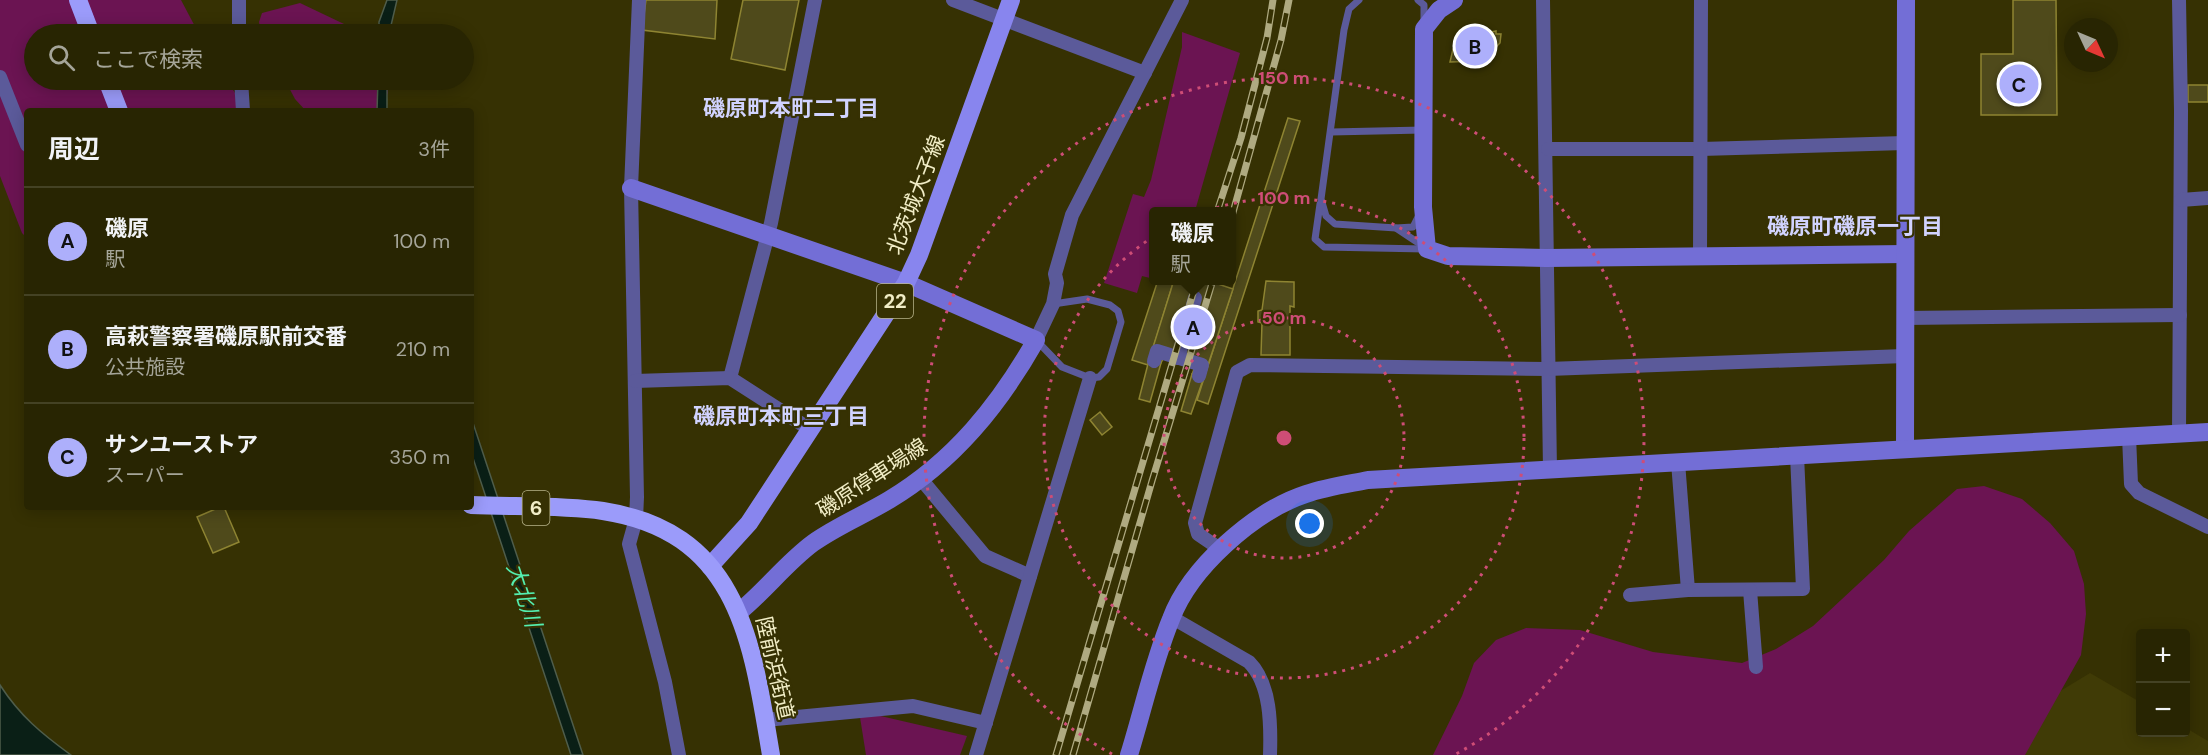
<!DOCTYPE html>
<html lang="ja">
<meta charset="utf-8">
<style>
:root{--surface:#282502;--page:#343111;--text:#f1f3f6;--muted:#a5a599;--line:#444224;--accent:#adaffb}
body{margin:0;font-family:"DM Sans","Noto Sans JP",sans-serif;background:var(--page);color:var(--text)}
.controls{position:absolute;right:18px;bottom:18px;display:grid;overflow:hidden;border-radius:6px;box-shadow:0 3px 15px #0003}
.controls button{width:54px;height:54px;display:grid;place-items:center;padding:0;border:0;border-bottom:2px solid var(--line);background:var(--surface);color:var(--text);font:30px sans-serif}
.compass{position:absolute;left:2064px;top:18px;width:54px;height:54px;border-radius:50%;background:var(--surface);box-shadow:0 3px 15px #0003;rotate:134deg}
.you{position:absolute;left:1310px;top:524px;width:21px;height:21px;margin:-15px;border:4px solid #fff;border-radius:50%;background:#1a73e8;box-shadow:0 0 0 9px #1a73e833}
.badge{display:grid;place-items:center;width:39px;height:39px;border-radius:50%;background:var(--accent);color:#111;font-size:20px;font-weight:700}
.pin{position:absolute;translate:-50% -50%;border:3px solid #fff;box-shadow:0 2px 6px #0006}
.popup{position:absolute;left:1149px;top:207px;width:87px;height:78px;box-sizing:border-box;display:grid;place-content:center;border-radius:6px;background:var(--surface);filter:drop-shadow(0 2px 4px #0005);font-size:20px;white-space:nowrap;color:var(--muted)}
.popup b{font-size:22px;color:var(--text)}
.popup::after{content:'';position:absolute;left:50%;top:100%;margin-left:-12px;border:12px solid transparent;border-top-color:var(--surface)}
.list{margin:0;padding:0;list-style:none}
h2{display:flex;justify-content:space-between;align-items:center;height:78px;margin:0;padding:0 24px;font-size:26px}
h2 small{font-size:20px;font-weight:400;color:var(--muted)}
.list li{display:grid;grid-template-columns:39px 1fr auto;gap:18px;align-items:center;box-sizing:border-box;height:108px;padding:0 24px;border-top:2px solid var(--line)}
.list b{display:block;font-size:22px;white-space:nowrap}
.list p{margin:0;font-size:20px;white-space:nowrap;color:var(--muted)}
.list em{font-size:20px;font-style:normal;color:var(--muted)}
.icon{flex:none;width:33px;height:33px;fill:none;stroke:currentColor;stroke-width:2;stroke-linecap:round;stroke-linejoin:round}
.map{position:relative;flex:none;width:2208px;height:755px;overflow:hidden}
.search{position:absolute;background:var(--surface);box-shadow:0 3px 15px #0003;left:24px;top:24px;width:450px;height:66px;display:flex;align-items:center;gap:15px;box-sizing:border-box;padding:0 21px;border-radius:33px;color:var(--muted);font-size:22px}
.panel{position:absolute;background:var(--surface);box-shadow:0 3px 15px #0003;left:24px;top:108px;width:450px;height:402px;border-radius:6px}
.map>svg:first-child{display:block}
.built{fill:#403b06}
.green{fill:#6b1452}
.water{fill:#0a1f16;stroke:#4f5d4b;stroke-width:1.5}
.building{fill:#4f4a1b;stroke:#8e8432;stroke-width:1.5}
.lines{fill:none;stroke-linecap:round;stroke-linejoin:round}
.lane{stroke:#5b5a9a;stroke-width:7}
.street{stroke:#5b5a9a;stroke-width:14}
.secondary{stroke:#736ed6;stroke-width:18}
.primary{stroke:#8885ee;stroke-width:18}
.highway{stroke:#9b9bfa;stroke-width:18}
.rail-casing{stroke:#afaa81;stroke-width:7}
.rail{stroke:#363103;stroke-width:4.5;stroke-dasharray:14;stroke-linecap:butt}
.ring{fill:none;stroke:#ce4d76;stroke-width:3;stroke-dasharray:3 6}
.labels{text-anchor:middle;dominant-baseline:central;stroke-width:4.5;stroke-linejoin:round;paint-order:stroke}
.shield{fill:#363103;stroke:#b9b58c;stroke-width:1.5}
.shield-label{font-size:20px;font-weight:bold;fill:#f1edc6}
.street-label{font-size:21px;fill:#f1edc6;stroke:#363103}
.neighbourhood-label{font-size:22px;font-weight:bold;fill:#d1d3ff;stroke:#363103}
.water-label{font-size:22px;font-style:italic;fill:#54eeb0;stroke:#363103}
.centre{fill:#ce4d76;stroke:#363103;stroke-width:3}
.ring-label{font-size:18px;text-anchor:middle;font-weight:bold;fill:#ce4d76;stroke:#363103;stroke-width:4.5;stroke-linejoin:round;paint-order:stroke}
</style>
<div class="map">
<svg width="2208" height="755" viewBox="0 0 2208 755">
<rect width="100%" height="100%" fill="#363103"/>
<polygon class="built" points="2090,673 2140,702 2140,732 2186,732 2186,728 2208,741 2208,755 1955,755"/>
<g class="green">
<polygon points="0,0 181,0 199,34 34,34 34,80 227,80 246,111 27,111 27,238 22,233 0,176"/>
<polygon points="300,3 365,34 261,34 259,22 262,13"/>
<polygon points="1182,32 1240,53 1195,211 1154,212 1154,279 1142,276 1137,293 1104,283 1133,194 1144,197 1151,180 1182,47"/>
<polygon points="285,80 387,80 388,93 379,111 306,111 295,99"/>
<polygon points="1984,486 2022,499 2050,523 2074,551 2084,584 2086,614 2081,655 2025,755 1433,755 1462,696 1474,663 1496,640 1526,628 1580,630 1653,652 1742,663 1776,649 1813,626 1884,560 1909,531 1957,489"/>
<polygon points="859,711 967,736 960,755 866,755"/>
</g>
<g class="water">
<polygon points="387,0 397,0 389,34 379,34 379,22"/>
<polygon points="378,80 387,80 387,111 377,111"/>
<polygon points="471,417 583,755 571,755 471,452"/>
<path d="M 0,685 C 20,716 42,734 71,755 L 0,755 Z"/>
</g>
<g class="building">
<polygon points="646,0 717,0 715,39 642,30"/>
<polygon points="743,0 799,0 785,70 731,59"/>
<polygon points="2013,0 2056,0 2057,115 1981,115 1981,54 2013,54"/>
<polygon points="1496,31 1496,34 1501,34 1500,43 1482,61 1450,62 1453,49 1460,38 1465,42 1482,34"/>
<rect x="2188" y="85" width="20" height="17"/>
<polygon points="1288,118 1300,121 1208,404 1197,400"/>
<polygon points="1158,280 1174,280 1148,365 1132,360"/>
<polygon points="1174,280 1206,280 1233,289 1204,377 1192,374 1195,367 1164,357 1161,363 1149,360"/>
<polygon points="1266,281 1294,282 1294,307 1290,306 1290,355 1261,355 1262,323 1258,322 1258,311 1262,310"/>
<polygon points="1149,360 1161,363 1150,402 1139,399"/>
<polygon points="1192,374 1204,377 1191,414 1181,411"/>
<polygon points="1100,412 1112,427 1102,435 1090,420"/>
<polygon points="220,507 224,507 239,542 213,553 197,517"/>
</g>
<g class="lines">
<g class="lane">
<polyline points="1359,0 1349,9 1344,30 1321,199 1326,216 1335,224 1396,228 1423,246"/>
<polyline points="1418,0 1424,5 1424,22"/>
<polyline points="1331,132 1423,130"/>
<polyline points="1320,204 1315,239 1324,247 1425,249"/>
<polyline points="1396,228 1413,227 1419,215"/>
<polyline points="1038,342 1062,367 1090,378 1099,377 1107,369 1121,322 1118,311 1110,305 1087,299 1053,304"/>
</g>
<g class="street">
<polyline points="639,0 631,188 637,497 636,519 629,544 665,682 679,755"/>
<polyline points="953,0 1145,73"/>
<polyline points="1543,0 1550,470"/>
<polyline points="2179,0 2181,111 2179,434"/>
<polyline points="239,34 239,0"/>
<polyline points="0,77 27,145"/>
<polyline points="241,80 243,111"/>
<polyline points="1548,149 1701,149 1904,143"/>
<polyline points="2181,200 2208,198"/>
<polyline points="1700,256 1701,0"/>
<polyline points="1905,318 2180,315"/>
<polyline points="1036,340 1053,304 1057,283 1055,274 1072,215 1182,0"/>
<polyline points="1178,358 1195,298"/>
<polyline points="1154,361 1157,351 1202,365 1199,376"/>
<polyline points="730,378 771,223 815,0"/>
<polyline points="635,381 730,378 811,430"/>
<polyline points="2129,436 2131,484 2139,493 2208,527"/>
<polyline points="1678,462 1688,590 1803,589 1797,455"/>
<polyline points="921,479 985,556 1030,576"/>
<polyline points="1220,549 1198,534 1195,523 1237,372 1250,365 1548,369 1905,356"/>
<polyline points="1750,590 1756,667"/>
<polyline points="1630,595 1688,590"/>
<path d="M 1171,617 L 1249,662 C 1271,684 1271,725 1270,755"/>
<polyline points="765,720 913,706 986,723"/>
<polyline points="976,755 1090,378"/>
</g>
<g class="secondary">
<polyline points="1454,0 1439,10 1424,29 1423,207 1427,249 1448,256 1546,258 1905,254"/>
<path d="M 631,188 L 906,283 L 1036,340 C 999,405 954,461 889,500 C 864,515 837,526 813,543 C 786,563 765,591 739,612"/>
<polyline points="1905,449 1906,0"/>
<path d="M 1129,755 C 1143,710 1153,663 1171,619 C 1190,568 1254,511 1306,494 C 1326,487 1348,484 1368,480 L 2208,432"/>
</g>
<polyline class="primary" points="710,566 749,523 906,283 919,255 1011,0"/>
<g class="highway">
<polyline points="78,0 91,34"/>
<polyline points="107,80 119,111"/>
<path d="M 471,505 C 514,507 560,505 603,511 C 740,532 752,643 771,755"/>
</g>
<defs>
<g id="rail">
<polyline points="1217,212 1241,138 1267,38 1273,0"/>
<polyline points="1232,216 1281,40 1289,0"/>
<polyline points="1056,755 1197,280"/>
<polyline points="1073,755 1152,481 1213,280"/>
</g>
</defs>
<use href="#rail" class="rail-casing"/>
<use href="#rail" class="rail"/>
</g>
<g class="ring">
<circle cx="1284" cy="438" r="120"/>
<circle cx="1284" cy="438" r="240"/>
<path d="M1112 754A360 360 0 1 1 1456 754"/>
</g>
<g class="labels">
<g class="shield">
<rect x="877" y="284" width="36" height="34" rx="4.5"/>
<rect x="522.5" y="491" width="27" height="34" rx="4.5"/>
</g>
<g class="shield-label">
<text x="895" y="301">22</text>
<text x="536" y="508">6</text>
</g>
<g class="street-label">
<text transform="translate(916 195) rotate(-69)">北茨城大子線</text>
<text transform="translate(872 478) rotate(-33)">磯原停車場線</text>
<text transform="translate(775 668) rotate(77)">陸前浜街道</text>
</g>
<g class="neighbourhood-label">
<text x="791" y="108">磯原町本町二丁目</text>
<text x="1855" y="226">磯原町磯原一丁目</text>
<text x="781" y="416">磯原町本町三丁目</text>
</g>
<g class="water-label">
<text transform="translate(524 595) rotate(72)">大北川</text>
</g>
</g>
<circle cx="1284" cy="438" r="9" class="centre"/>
<g class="ring-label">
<text x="1284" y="84">150 m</text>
<text x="1284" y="204">100 m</text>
<text x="1284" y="324">50 m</text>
</g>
</svg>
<div class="controls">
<button>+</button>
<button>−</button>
</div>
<svg class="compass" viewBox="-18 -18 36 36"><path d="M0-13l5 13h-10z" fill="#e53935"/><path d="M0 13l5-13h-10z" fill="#a5a599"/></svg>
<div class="you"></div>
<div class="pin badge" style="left:1193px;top:327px">A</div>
<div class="popup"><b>磯原</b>駅</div>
<div class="pin badge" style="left:1475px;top:46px">B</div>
<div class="pin badge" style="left:2019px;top:84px">C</div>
<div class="search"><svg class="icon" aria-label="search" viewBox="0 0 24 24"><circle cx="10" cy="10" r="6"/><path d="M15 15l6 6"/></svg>ここで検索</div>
<section class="panel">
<h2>周辺<small>3件</small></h2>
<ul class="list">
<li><span class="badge">A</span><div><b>磯原</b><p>駅</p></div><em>100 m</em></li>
<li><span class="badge">B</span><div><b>高萩警察署磯原駅前交番</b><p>公共施設</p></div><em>210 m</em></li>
<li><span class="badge">C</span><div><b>サンユーストア</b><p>スーパー</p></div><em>350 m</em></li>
</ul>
</section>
</div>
